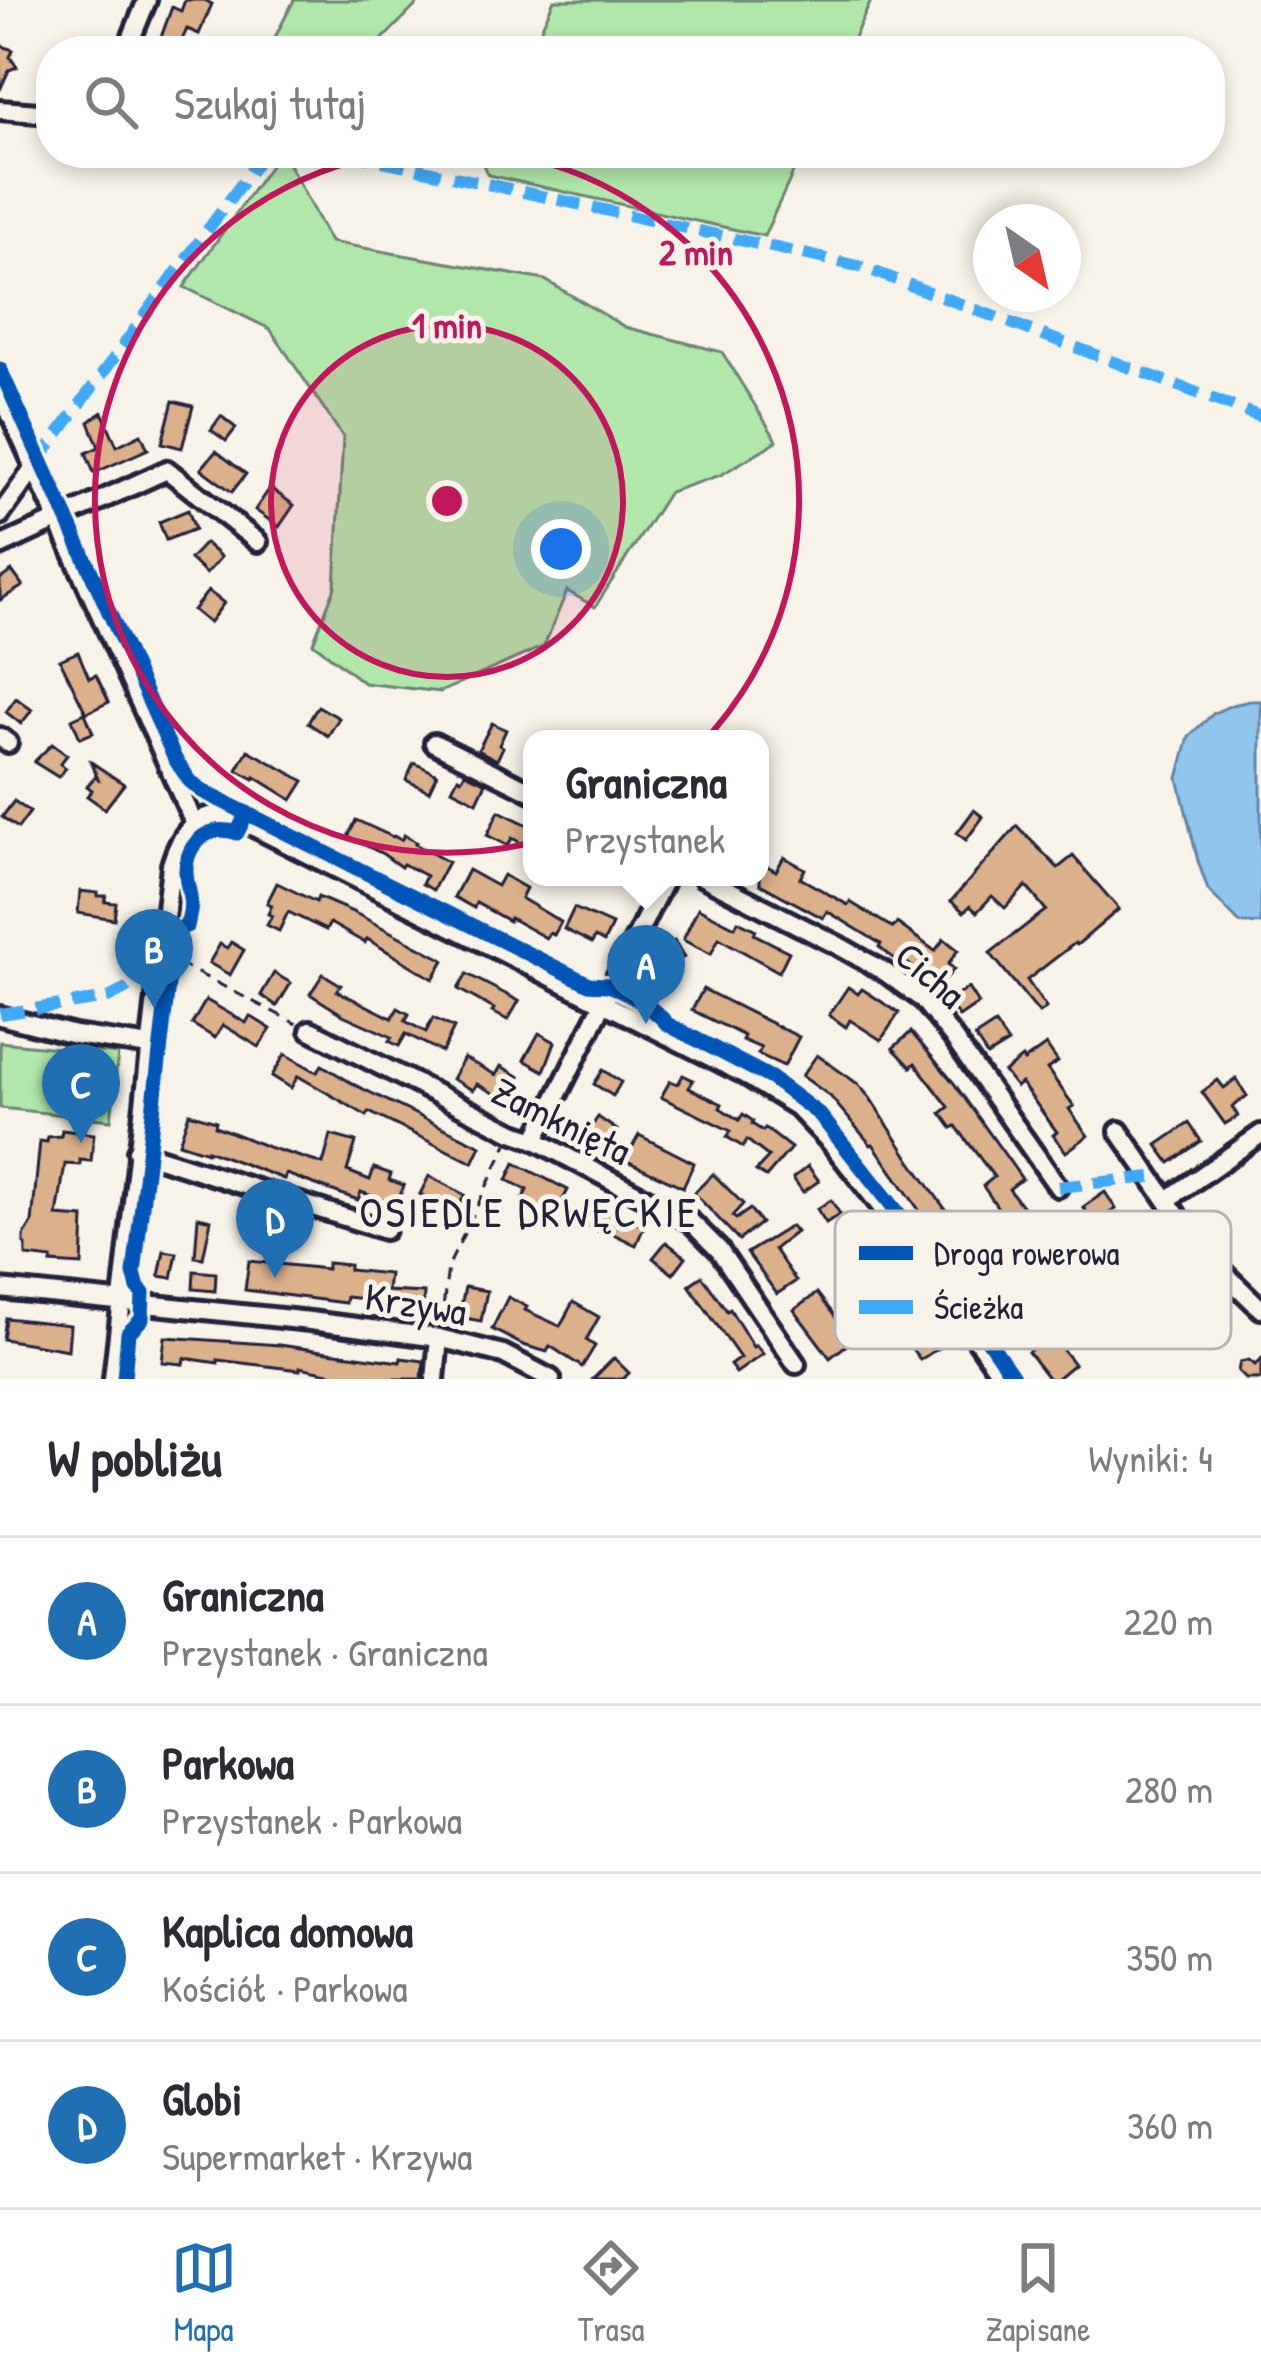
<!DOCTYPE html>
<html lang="pl">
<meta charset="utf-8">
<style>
:root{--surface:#fff;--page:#f2f2f3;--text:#2b2b33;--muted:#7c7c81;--line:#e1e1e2;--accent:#1f6fb2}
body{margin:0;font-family:"Patrick Hand",sans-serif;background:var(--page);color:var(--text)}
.compass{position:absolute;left:973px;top:204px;width:108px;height:108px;border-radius:50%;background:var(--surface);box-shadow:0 6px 18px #0003;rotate:146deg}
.you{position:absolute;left:561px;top:549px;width:42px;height:42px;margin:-30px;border:9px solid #fff;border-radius:50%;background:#1a73e8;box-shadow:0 0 0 18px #1a73e833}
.badge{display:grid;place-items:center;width:78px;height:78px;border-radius:50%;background:var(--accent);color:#fff;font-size:39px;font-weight:700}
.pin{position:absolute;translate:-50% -99px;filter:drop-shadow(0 3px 6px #0008)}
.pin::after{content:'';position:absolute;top:63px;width:42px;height:36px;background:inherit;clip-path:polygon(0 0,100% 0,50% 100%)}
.popup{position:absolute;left:523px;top:730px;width:246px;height:156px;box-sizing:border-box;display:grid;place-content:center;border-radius:24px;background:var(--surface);filter:drop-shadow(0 3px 9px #0005);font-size:39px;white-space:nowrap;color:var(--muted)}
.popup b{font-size:45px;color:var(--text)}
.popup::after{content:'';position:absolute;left:50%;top:100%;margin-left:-24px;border:24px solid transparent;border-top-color:var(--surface)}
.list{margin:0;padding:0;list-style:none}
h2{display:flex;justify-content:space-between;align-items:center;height:156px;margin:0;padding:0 48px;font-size:51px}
h2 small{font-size:39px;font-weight:400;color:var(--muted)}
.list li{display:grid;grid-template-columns:78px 1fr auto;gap:36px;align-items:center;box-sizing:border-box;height:168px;padding:0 48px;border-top:3px solid var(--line)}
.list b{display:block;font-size:45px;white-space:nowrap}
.list p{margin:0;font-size:39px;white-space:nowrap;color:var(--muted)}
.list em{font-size:39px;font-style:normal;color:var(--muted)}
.icon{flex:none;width:66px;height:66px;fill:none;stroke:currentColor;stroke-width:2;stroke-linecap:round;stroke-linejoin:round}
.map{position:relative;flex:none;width:1261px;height:1379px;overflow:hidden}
.search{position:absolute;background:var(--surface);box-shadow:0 6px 18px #0003;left:36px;right:36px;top:36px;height:132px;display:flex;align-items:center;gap:30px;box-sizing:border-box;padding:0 42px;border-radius:48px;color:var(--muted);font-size:45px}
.sheet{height:828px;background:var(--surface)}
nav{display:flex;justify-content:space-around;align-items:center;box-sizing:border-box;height:168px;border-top:3px solid var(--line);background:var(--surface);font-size:33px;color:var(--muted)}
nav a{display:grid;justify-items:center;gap:6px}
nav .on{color:var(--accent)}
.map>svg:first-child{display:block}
.green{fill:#b1e7aa;stroke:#6a8472;stroke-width:3}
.water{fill:#90c5ee;stroke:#6484a6;stroke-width:3}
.building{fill:#dbb18b;stroke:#22223b;stroke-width:3}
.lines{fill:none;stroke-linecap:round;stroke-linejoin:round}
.minor-casing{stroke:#22223b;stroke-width:26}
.path{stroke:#22223b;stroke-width:3;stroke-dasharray:12 9;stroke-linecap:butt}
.minor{stroke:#f7f3e8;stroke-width:16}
.quiet{stroke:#3fa9f5;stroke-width:12;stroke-dasharray:24 12;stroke-linecap:butt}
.cycleway-casing{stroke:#f7f3e8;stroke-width:22}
.cycleway{stroke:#0057b8;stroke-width:15}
.ring{fill:none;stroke:#c2185b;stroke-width:6}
.labels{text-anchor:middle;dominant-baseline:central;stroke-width:10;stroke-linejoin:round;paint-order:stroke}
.street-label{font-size:39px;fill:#22223b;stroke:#f7f3e8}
.neighbourhood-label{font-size:42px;letter-spacing:3px;fill:#22223b;stroke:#f7f3e8}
.key{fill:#f7f3e8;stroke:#b7b4b4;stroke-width:3}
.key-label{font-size:33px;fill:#22223b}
.centre{fill:#c2185b;stroke:#f7f3e8;stroke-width:6}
.ring-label{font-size:36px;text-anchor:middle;font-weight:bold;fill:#c2185b;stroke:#f7f3e8;stroke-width:10;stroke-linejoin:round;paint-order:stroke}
</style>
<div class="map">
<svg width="1261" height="1379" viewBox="0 0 1261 1379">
<rect width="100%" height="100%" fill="#f7f3e8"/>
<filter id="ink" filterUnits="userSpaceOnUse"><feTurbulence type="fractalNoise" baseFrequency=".00833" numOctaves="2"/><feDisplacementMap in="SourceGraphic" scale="24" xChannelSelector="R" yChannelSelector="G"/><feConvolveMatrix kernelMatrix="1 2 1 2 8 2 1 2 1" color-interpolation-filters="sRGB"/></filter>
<g filter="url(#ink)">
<g class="green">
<polygon points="294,0 421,0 371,51 268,51"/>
<polygon points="554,0 868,0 871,1 848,51 531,51"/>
<polygon points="279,153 283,153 330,242 545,280 625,327 722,352 777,441 721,475 669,492 595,607 567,591 544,646 440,692 364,683 313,643 335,587 343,437 270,329 184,287"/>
<polygon points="486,153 802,153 764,236 488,175 482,163"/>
<polygon points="0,1042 118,1054 111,1120 0,1108"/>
</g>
<polygon class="water" points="1250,701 1261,701 1261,924 1240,923 1208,890 1198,861 1178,778 1189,736 1214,713 1232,705"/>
<g class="building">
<polygon points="185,0 204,0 212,4 199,34 187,29 177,51 156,51 172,7 181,11"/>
<polygon points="0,45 13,50 10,57 17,67 9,70 0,90"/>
<polygon points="173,401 193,406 182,448 162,443"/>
<polygon points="102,412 117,446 141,434 148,449 94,473 86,453 99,447 89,422"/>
<polygon points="221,416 236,428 226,441 211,430"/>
<polygon points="216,451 246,474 232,492 201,469"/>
<polygon points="270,488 294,505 279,527 255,510"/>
<polygon points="188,510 195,529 166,540 159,522"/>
<polygon points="205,543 221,557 206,574 190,559"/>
<polygon points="12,571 23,586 0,600 0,579"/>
<polygon points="208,591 224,603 209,623 193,610"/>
<polygon points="78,652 89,678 96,675 109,702 86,713 60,660"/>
<polygon points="16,698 32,710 21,724 6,712"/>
<polygon points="318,706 339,718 328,736 308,723"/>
<polygon points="85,713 93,733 80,738 72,719"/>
<polygon points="492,723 506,730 499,745 503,747 497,760 478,750"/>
<polygon points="52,744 67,755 60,764 66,768 58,777 34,762"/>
<polygon points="248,750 304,781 292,800 255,777 254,779 237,770"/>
<polygon points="91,762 124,784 105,809 87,796 92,790 87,786 95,777 98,779"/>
<polygon points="414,763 437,774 429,791 406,780"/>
<polygon points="465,773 486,783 477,802 452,789 458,777 461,779"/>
<polygon points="14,801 30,812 18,828 2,817"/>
<polygon points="974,810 983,817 966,840 957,833"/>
<polygon points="499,811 532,827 532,849 512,838 508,846 487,835"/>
<polygon points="356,820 393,837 394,836 401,840 404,835 416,842 415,844 448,862 433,890 422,884 426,876 403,864 401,867 383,854 348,837"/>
<polygon points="1017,826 1058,868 1073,856 1119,909 1077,945 1075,943 1027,980 1046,1008 1039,1013 990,953 1046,910 1026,886 1005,908 992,896 977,912 970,906 964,912 951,901"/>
<polygon points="784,857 805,869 800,878 848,905 850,902 893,928 897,923 935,951 944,939 958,950 948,964 954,969 939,987 903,960 900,963 879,947 881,944 827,911 823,918 760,884 760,862 776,871"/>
<polygon points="468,870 497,886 503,875 526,888 521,898 561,922 554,935 549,933 546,938 510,918 509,921 476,903 474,908 454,897"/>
<polygon points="277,883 316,902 318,897 353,912 444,960 433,979 367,939 365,943 330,923 326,930 288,912 279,931 267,925 272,916 268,914 272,905 267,903"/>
<polygon points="80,891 98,893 98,896 106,896 105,902 116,903 114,919 78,913"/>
<polygon points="574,908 612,925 604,942 595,937 592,943 564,929"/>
<polygon points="698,908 735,927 738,921 756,930 754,934 789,952 779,972 719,938 711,954 683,940"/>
<polygon points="674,941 684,957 665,969 655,953"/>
<polygon points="231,942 244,950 230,975 209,963 220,944 227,948"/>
<polygon points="274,973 291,983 277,1006 261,995"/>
<polygon points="323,974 341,985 337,991 392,1018 398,1008 409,1014 405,1021 426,1032 433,1018 454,1028 442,1052 406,1034 399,1046 389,1041 392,1037 343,1015 310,994"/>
<polygon points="467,974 519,1001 508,1020 492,1012 494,1009 458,989"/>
<polygon points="848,987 858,994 862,989 899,1013 881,1040 850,1020 846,1027 829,1015"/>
<polygon points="968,988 978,1004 959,1017 948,1001"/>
<polygon points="703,989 799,1037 784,1066 758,1054 761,1048 742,1040 744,1036 692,1010"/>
<polygon points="206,1000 246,1023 250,1016 271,1029 259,1047 223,1025 215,1038 192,1024"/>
<polygon points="995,1024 1008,1043 987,1056 975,1037"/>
<polygon points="911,1032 953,1082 1022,1179 1009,1189 1032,1219 1014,1231 983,1186 994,1177 956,1126 952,1128 941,1113 949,1107 915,1063 911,1067 893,1048"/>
<polygon points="539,1033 555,1042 544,1071 524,1060"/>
<polygon points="1046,1045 1058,1062 1047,1069 1074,1106 1069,1109 1088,1136 1066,1152 1053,1135 1057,1132 1021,1083 1016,1087 1004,1072 1022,1058 1024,1061"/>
<polygon points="285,1054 317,1072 322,1065 355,1085 481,1146 473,1163 369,1112 367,1116 298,1076 291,1088 272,1076"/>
<polygon points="817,1055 858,1084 870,1098 911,1161 1000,1286 981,1299 873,1144 871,1145 830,1096 802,1076"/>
<polygon points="464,1058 496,1075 501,1066 520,1077 506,1100 477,1084 473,1090 452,1079"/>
<polygon points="603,1070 621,1082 613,1096 594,1084"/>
<polygon points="683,1075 693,1080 689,1088 722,1104 720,1108 739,1120 743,1114 753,1121 752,1124 763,1131 765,1128 791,1148 766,1177 756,1171 769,1157 747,1140 743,1147 727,1137 731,1131 661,1097 670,1081 678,1084"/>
<polygon points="1236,1079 1247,1096 1232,1107 1238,1116 1225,1124 1202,1092 1218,1080 1224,1088"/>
<polygon points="189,1113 216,1121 215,1126 268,1147 323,1164 331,1135 356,1142 347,1171 370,1180 374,1168 391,1174 389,1180 404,1185 396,1205 361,1192 358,1200 286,1174 284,1179 207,1150 207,1152 179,1143"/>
<polygon points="598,1117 617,1130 603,1152 583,1139"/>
<polygon points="1189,1123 1201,1141 1170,1163 1157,1145"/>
<polygon points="62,1130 94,1134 91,1161 80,1160 80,1165 65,1164 57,1216 84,1218 82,1265 51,1263 52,1259 26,1256 26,1245 24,1244 24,1236 32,1223 40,1141 47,1142 48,1137 61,1136"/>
<polygon points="639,1135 694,1163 683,1187 625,1160"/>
<polygon points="515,1163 568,1190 554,1217 522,1200 527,1190 507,1180"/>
<polygon points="808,1166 819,1181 803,1192 793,1178"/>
<polygon points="713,1174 743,1204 732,1216 736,1219 750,1209 761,1223 739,1240 694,1193"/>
<polygon points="429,1176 465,1195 455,1213 420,1194"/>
<polygon points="1105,1192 1116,1209 1095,1223 1083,1207"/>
<polygon points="588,1200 644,1227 636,1245 607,1231 605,1234 588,1226 590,1222 580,1217"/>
<polygon points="831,1200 840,1214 826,1223 817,1209"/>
<polygon points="198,1217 211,1220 203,1258 195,1257"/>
<polygon points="1063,1221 1076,1238 1057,1252 1044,1236"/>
<polygon points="791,1226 796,1232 774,1249 796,1281 777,1294 747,1253"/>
<polygon points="855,1232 897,1295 902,1291 914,1307 911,1308 938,1348 920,1360 882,1306 858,1264 862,1261 845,1238"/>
<polygon points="666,1242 686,1257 673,1274 653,1258"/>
<polygon points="164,1251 177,1253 172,1278 159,1276"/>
<polygon points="249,1261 327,1269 327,1263 349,1265 349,1270 389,1274 387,1291 424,1293 423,1312 401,1311 401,1303 346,1297 345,1303 245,1290"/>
<polygon points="194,1271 216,1273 215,1291 193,1289"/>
<polygon points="702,1276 727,1311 730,1309 753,1347 756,1345 763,1354 736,1373 730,1365 740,1358 689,1285"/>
<polygon points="465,1287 487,1291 481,1321 459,1317"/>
<polygon points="817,1293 853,1340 830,1358 794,1310"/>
<polygon points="508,1297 527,1307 525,1310 560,1326 573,1302 599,1317 586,1340 595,1346 582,1367 550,1346 547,1352 523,1345 492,1329"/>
<polygon points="6,1318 70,1325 68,1350 3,1339"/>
<polygon points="1050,1334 1074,1364 1056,1379 1049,1379 1028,1352"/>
<polygon points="165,1337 279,1345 400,1362 401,1358 424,1361 422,1379 358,1379 300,1367 300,1370 218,1360 218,1363 184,1358 183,1364 162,1362"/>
<polygon points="614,1358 629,1373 623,1379 593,1379"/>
<polygon points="1261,1359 1261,1379 1246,1379 1238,1371 1240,1362 1249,1360 1255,1365"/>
</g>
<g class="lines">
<defs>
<g id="minor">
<polyline points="126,51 147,0"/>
<polyline points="0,110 51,114"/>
<polyline points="0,391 194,823"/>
<polyline points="0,515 34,468"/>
<polyline points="0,546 167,470 258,542"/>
<polyline points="0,737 8,743"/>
<polyline points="434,743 532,792"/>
<polyline points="703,877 839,946 885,972 922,999 952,1036 1058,1187"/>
<polyline points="0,1016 75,1035 150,1046"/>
<polyline points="310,1030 512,1132 535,1140 691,1222 719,1250 796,1364"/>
<polyline points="1119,1131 1202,1252 1261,1309"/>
<polyline points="535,1140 666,877"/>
<polyline points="137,1151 385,1230"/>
<polyline points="1167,1200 1261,1134"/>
<polyline points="0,1289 310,1321 439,1338 503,1354 551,1379"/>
<path d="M 113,1379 L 171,865 C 180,834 199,807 234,817 L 742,1073 L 797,1107 L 832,1144 L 915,1250 L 1004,1379"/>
<polyline points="435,1379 439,1338"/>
</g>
</defs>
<use href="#minor" class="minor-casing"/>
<g class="path">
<polyline points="178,963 297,1024"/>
<polyline points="441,1325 448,1267 507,1144"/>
</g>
<use href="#minor" class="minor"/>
<g class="quiet">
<polyline points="347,153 862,267 1261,417"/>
<polyline points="37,463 264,153"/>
<polyline points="0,1014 108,998 124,990 144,973"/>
<polyline points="1058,1187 1151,1177"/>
</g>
<defs>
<g id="cycleway">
<path d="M 0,369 L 175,759 L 190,781 L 202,791 L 589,984 C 595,985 602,984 608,985 C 628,991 655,1009 667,1024 L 771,1078 L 819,1114 L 911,1229 L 1015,1379"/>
<path d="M 124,1379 L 128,1333 L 142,1319 L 143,1293 L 138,1288 L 134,1273 L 171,959 C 174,952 175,939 179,932 C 188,918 186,934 189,917 C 194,898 186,888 186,871 C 186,843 210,823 237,833 L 247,813"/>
</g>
</defs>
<use href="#cycleway" class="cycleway-casing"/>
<use href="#cycleway" class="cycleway"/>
</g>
</g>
<circle cx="447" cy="501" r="176" fill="#c2185b" fill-opacity=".12"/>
<g class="ring">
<circle cx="447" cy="501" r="176"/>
<path d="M502 153A352 352 0 1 1 392 153"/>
</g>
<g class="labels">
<g class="street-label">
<text transform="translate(931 974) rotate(41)">Cicha</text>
<text transform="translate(562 1120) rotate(26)">Zamknięta</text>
<text transform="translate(416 1303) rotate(9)">Krzywa</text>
</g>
<g class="neighbourhood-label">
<text x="529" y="1211">OSIEDLE DRWĘCKIE</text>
</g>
</g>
<rect x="835" y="1211" width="396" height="138" rx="18" class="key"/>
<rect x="859" y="1246" width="54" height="14" fill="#0057b8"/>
<rect x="859" y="1300" width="54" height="14" fill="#3fa9f5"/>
<g class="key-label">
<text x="934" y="1265">Droga rowerowa</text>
<text x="934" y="1319">Ścieżka</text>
</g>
<circle cx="447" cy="501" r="18" class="centre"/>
<g class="ring-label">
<text x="696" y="265">2 min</text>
<text x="447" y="338">1 min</text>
</g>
</svg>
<svg class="compass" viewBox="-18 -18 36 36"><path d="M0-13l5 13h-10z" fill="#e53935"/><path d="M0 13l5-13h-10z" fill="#7c7c81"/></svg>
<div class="you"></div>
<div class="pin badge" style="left:646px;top:1024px">A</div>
<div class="popup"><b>Graniczna</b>Przystanek</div>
<div class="pin badge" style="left:154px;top:1008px">B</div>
<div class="pin badge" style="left:81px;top:1143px">C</div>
<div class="pin badge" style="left:275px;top:1278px">D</div>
<div class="search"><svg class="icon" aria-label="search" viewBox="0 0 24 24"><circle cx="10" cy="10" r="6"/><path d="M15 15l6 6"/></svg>Szukaj tutaj</div>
</div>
<section class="sheet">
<h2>W pobliżu<small>Wyniki: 4</small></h2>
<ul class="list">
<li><span class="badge">A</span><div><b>Graniczna</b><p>Przystanek · Graniczna</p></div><em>220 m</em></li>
<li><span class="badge">B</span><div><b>Parkowa</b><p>Przystanek · Parkowa</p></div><em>280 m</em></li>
<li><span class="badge">C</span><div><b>Kaplica domowa</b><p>Kościół · Parkowa</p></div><em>350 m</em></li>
<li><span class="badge">D</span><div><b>Globi</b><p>Supermarket · Krzywa</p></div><em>360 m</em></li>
</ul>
</section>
<nav>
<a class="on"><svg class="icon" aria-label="map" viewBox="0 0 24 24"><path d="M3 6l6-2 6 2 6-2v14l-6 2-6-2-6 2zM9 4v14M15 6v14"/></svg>Mapa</a>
<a><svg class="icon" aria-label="directions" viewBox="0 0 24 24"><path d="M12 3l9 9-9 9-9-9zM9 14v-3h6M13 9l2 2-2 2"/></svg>Trasa</a>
<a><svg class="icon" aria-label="saved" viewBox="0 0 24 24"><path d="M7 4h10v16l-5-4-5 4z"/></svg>Zapisane</a>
</nav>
